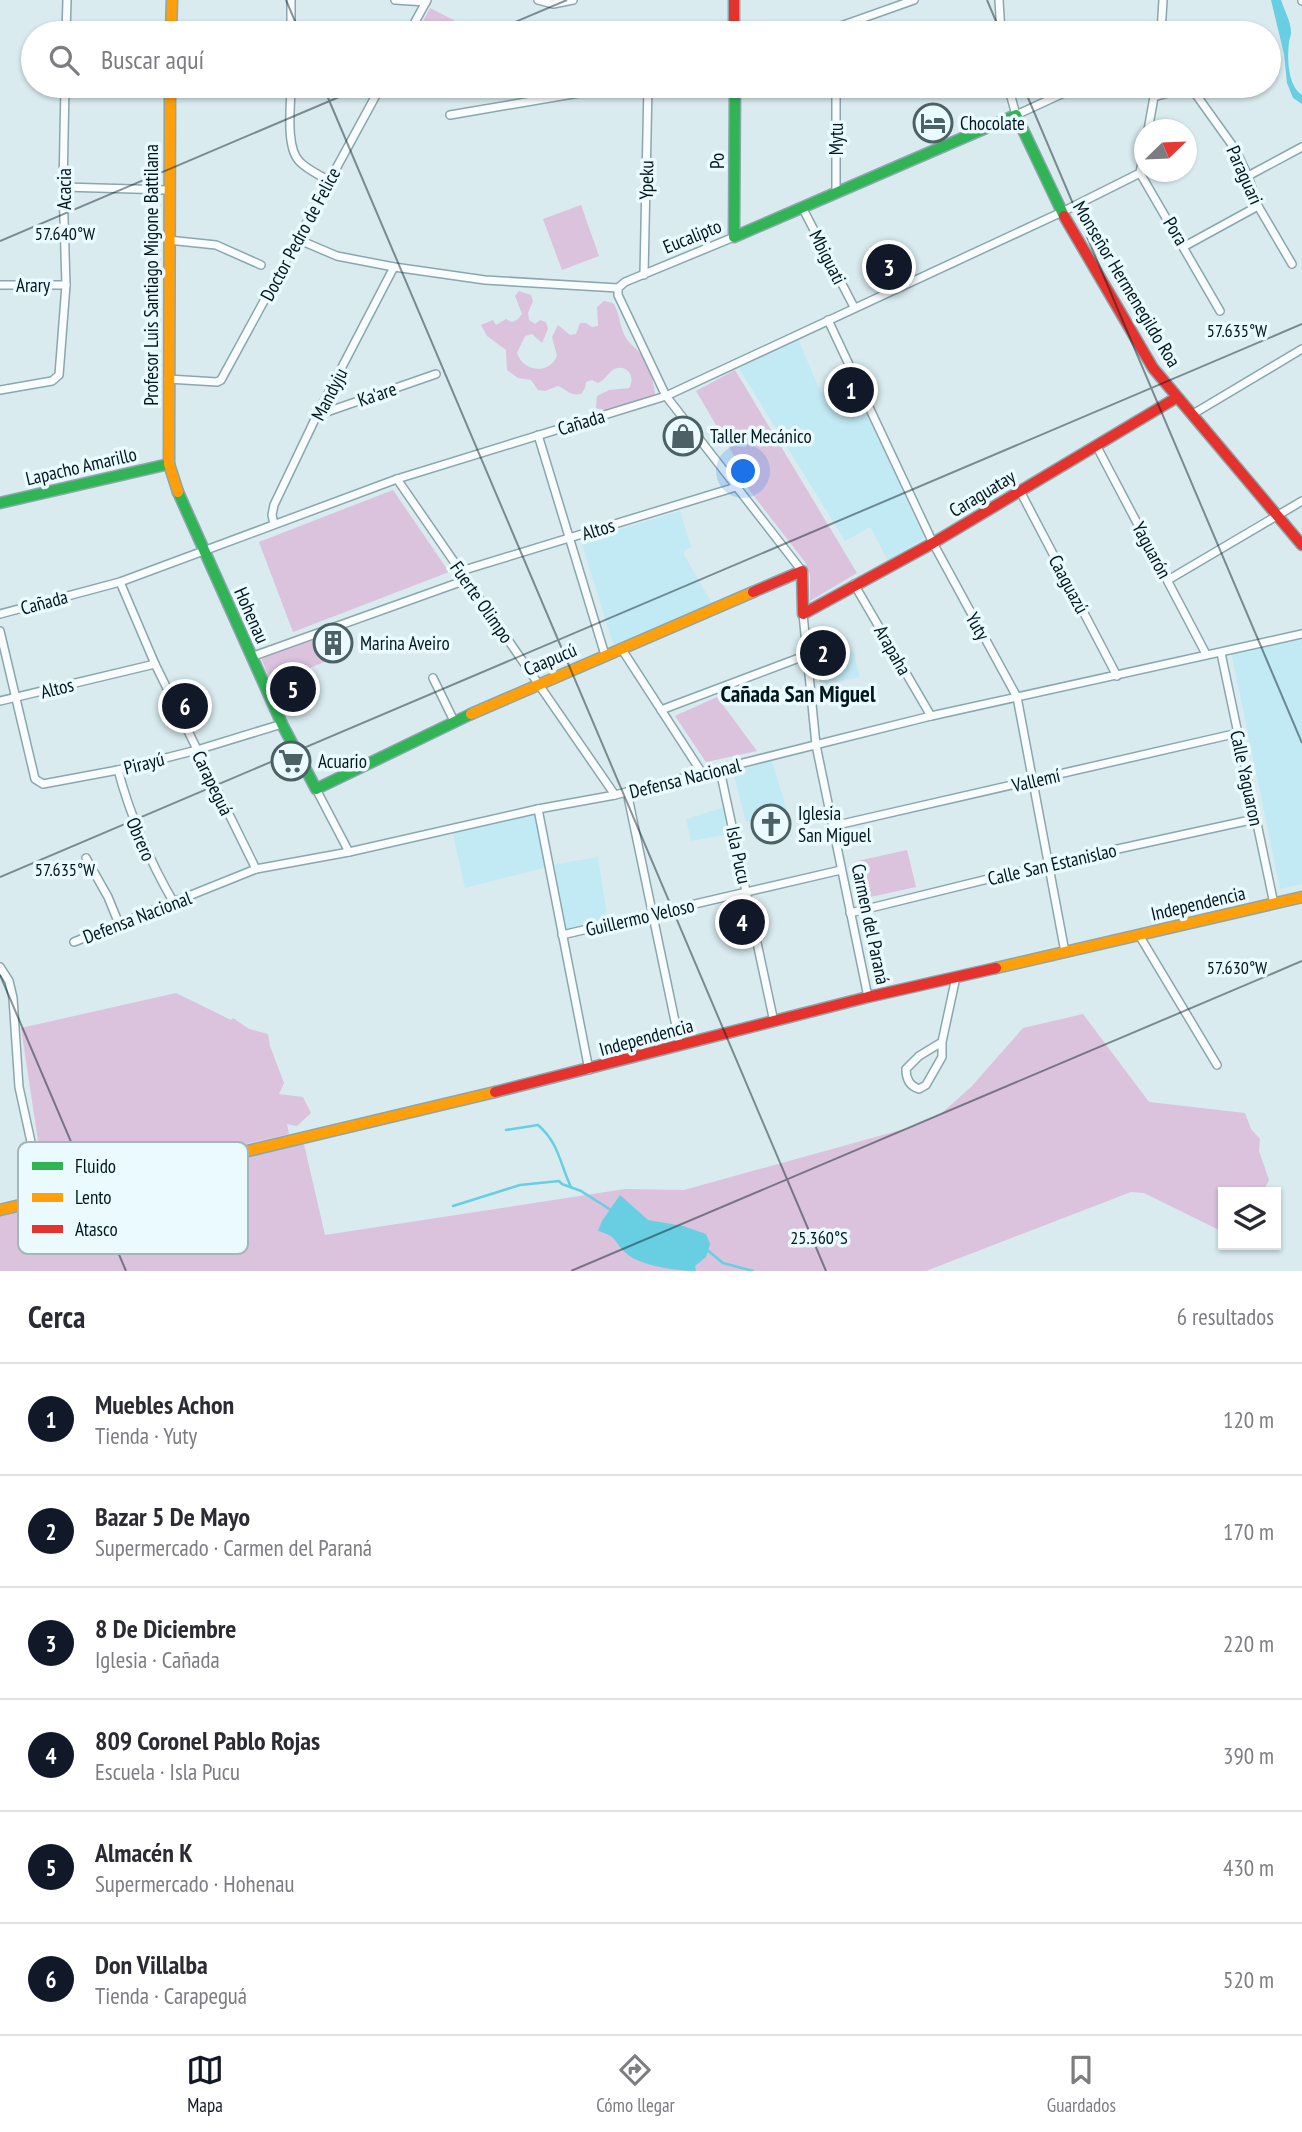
<!DOCTYPE html>
<html lang="es">
<meta charset="utf-8">
<style>
:root{--surface:#fff;--page:#f7f7f7;--text:#2b2b33;--muted:#7c7c81;--line:#e1e1e2;--accent:#111827}
body{margin:0;font-family:"PT Sans Narrow",sans-serif;background:var(--page);color:var(--text)}
.controls{position:absolute;right:21px;bottom:21px;display:grid;overflow:hidden;border-radius:0px;box-shadow:0 2px 5px #0004}
.controls button{width:63px;height:63px;display:grid;place-items:center;padding:0;border:0;border-bottom:2px solid var(--line);background:var(--surface);color:var(--text);font:35px sans-serif}
.compass{position:absolute;left:1134px;top:119px;width:63px;height:63px;border-radius:50%;background:var(--surface);box-shadow:0 2px 5px #0004;rotate:67deg}
.you{position:absolute;left:744px;top:472px;width:24px;height:24px;margin:-18px;border:5px solid #fff;border-radius:50%;background:#1a73e8;box-shadow:0 0 0 10px #1a73e833}
.badge{display:grid;place-items:center;width:46px;height:46px;border-radius:50%;background:var(--accent);color:#fff;font-size:23px;font-weight:700}
.pin{position:absolute;translate:-50% -50%;border:4px solid #fff;box-shadow:0 2px 7px #0006}
.list{margin:0;padding:0;list-style:none}
h2{display:flex;justify-content:space-between;align-items:center;height:91px;margin:0;padding:0 28px;font-size:30px}
h2 small{font-size:23px;font-weight:400;color:var(--muted)}
.list li{display:grid;grid-template-columns:46px 1fr auto;gap:21px;align-items:center;box-sizing:border-box;height:112px;padding:0 28px;border-top:2px solid var(--line)}
.list b{display:block;font-size:26px;white-space:nowrap}
.list p{margin:0;font-size:23px;white-space:nowrap;color:var(--muted)}
.list em{font-size:23px;font-style:normal;color:var(--muted)}
.icon{flex:none;width:38px;height:38px;fill:none;stroke:currentColor;stroke-width:2;stroke-linecap:round;stroke-linejoin:round}
.map{position:relative;flex:none;width:1302px;height:1271px;overflow:hidden}
.search{position:absolute;background:var(--surface);box-shadow:0 2px 5px #0004;left:21px;right:21px;top:21px;height:77px;display:flex;align-items:center;gap:18px;box-sizing:border-box;padding:0 24px;border-radius:38px;color:var(--muted);font-size:26px}
.sheet{height:763px;background:var(--surface)}
nav{display:flex;justify-content:space-around;align-items:center;box-sizing:border-box;height:98px;border-top:2px solid var(--line);background:var(--surface);font-size:19px;color:var(--muted)}
nav a{display:grid;justify-items:center;gap:4px}
nav .on{color:var(--accent)}
.map>svg:first-child{display:block}
.built{fill:#c2eaf4}
.green{fill:#dbc2dd}
.water{fill:#68cee2}
.lines{fill:none;stroke-linecap:round;stroke-linejoin:round}
.stream{stroke:#68cee2;stroke-width:2.5}
.street-casing{stroke:#8ba6ac;stroke-width:10}
.fast-casing{stroke:#8ba6ac;stroke-width:13}
.slow-casing{stroke:#8ba6ac;stroke-width:13}
.jam-casing{stroke:#8ba6ac;stroke-width:13}
.street{stroke:#f9fcfd;stroke-width:7}
.fast{stroke:#30b455;stroke-width:10}
.slow{stroke:#ff9f0a;stroke-width:10}
.jam{stroke:#e5322d;stroke-width:10}
.ticks{fill:none;stroke:#00171d;stroke-width:2;stroke-opacity:0.45}
.labels{text-anchor:middle;dominant-baseline:central;stroke-width:7;stroke-linejoin:round;paint-order:stroke}
.poi-label{font-size:19px;fill:#00171d;stroke:#eafaff;text-anchor:start}
.street-label{font-size:19px;fill:#00171d;stroke:#eafaff}
.quarter-label{font-size:23px;font-weight:bold;fill:#00171d;stroke:#eafaff}
.key{fill:#eafaff;stroke:#a4b6bb;stroke-width:2}
.key-label{font-size:19px;fill:#00171d}
.ticks-label{font-size:18px;text-anchor:middle;fill:#00171d;stroke:#eafaff;stroke-width:7;stroke-linejoin:round;paint-order:stroke}
</style>
<div class="map">
<svg width="1302" height="1271" viewBox="0 0 1302 1271">
<rect width="100%" height="100%" fill="#d9ebef"/>
<g class="built">
<polygon points="798,339 821,393 851,380 923,535 923,539 888,561 870,527 845,541 738,367"/>
<polygon points="680,511 691,547 684,551 684,555 713,605 621,643 613,644 581,541"/>
<polygon points="1302,637 1302,884 1280,889 1231,652"/>
<polygon points="853,651 860,677 821,685 818,659"/>
<polygon points="772,761 787,811 746,822 733,772"/>
<polygon points="728,806 734,833 691,841 686,819"/>
<polygon points="535,812 547,867 465,888 452,830"/>
<polygon points="598,857 608,922 566,931 551,865"/>
</g>
<g class="green">
<polygon points="430,8 471,29 469,33 417,33"/>
<polygon points="581,205 599,256 562,270 543,219"/>
<path d="M 519,291 L 531,295 L 533,301 L 528,313 L 529,320 L 535,324 L 540,320 L 546,322 L 548,329 L 542,343 L 532,334 L 525,336 L 517,353 C 523,372 549,375 557,356 L 552,337 L 558,325 L 570,335 L 576,334 L 580,323 L 586,323 L 592,327 L 598,326 L 597,307 L 604,301 L 613,303 C 620,313 619,325 625,336 C 629,344 635,347 640,353 C 648,363 655,384 655,396 L 609,411 L 596,408 L 597,396 L 609,390 L 629,388 C 635,379 630,366 617,368 C 609,370 607,379 598,383 L 592,380 L 586,382 L 585,388 L 581,394 C 569,396 568,390 558,386 L 545,391 L 538,390 L 531,380 L 518,378 L 507,370 L 506,350 L 487,336 L 481,325 L 493,320 L 496,325 L 506,319 L 512,322 L 518,319 L 522,314 L 515,296 Z"/>
<polygon points="735,370 857,573 810,601 810,575 805,562 736,473 742,469 696,391"/>
<polygon points="393,490 449,572 293,632 259,542"/>
<polygon points="322,632 332,659 271,683 260,655"/>
<polygon points="717,697 757,751 706,762 675,716"/>
<polygon points="907,850 916,887 861,899 853,862"/>
<polygon points="176,993 231,1020 233,1018 249,1029 268,1034 270,1046 284,1083 279,1094 303,1097 311,1113 297,1126 287,1124 289,1134 40,1192 42,1168 21,1028"/>
<polygon points="1083,1014 1149,1102 1245,1113 1251,1129 1260,1139 1259,1151 1269,1180 1263,1192 1223,1192 1223,1232 1144,1193 1131,1192 926,1271 0,1271 0,1214 304,1144 325,1235 625,1189 684,1190 908,1128 942,1113 971,1087 1023,1028"/>
</g>
<g class="water">
<path d="M 1271,0 L 1281,0 C 1284,10 1291,21 1291,32 C 1291,37 1289,39 1289,43 C 1287,59 1288,86 1302,95 L 1302,104 L 1293,98 L 1287,83 L 1284,54 Z"/>
<path d="M 620,1195 L 648,1220 L 683,1226 L 706,1234 L 710,1244 L 706,1257 L 695,1266 L 696,1271 C 678,1271 641,1266 627,1254 C 613,1242 619,1237 598,1231 L 602,1221 Z"/>
</g>
<g class="lines">
<g class="stream">
<path d="M 506,1130 L 538,1125 C 559,1143 560,1164 571,1187"/>
<polyline points="453,1206 520,1185 559,1181 562,1184 581,1191 611,1210"/>
<polyline points="706,1249 723,1263 753,1271"/>
</g>
<defs>
<g id="street">
<polyline points="291,0 291,33"/>
<polyline points="395,0 426,2"/>
<polyline points="538,0 553,4 573,0"/>
<polyline points="999,0 1001,33"/>
<polyline points="1302,0 1302,1"/>
<polyline points="66,33 67,0"/>
<polyline points="409,33 427,0"/>
<polyline points="821,33 914,0"/>
<polyline points="1161,33 1163,0"/>
<path d="M 291,86 C 291,105 285,148 300,162 C 308,170 320,175 329,181"/>
<polyline points="836,86 836,192"/>
<polyline points="1008,86 1016,115 1079,86"/>
<polyline points="1192,89 1235,149 1248,176 1258,206 1292,264"/>
<polyline points="1154,97 1181,89 1192,89 1198,86"/>
<polyline points="450,115 620,86"/>
<polyline points="1148,130 1156,86"/>
<polyline points="1144,150 1140,173 1220,311"/>
<polyline points="1248,176 1302,147"/>
<polyline points="63,187 168,190"/>
<polyline points="802,207 854,307"/>
<polyline points="297,239 337,256 394,267 485,280 618,288 625,282 734,237"/>
<polyline points="168,240 216,245 261,265"/>
<polyline points="1185,246 1258,206"/>
<polyline points="644,275 648,86"/>
<polyline points="0,285 66,285"/>
<polyline points="618,288 618,295 666,396 802,571"/>
<polyline points="828,320 933,543 1017,697 1065,952"/>
<polyline points="168,379 217,382 221,380 381,86"/>
<polyline points="0,390 52,381 59,375 66,285 63,187 65,86"/>
<polyline points="1193,414 1302,349"/>
<polyline points="318,415 436,374"/>
<polyline points="538,435 605,655"/>
<polyline points="1096,445 1206,654"/>
<polyline points="397,479 615,795"/>
<polyline points="1020,491 1117,676"/>
<polyline points="274,524 272,515 274,505 317,415 394,267"/>
<polyline points="461,571 736,487"/>
<polyline points="1168,580 1302,501"/>
<polyline points="120,582 155,664 256,869"/>
<polyline points="854,584 931,716"/>
<polyline points="0,614 120,582 397,479 666,396 1062,212 1140,173"/>
<polyline points="803,614 816,745 868,997"/>
<polyline points="0,631 35,779 43,784 118,770 197,750 282,724"/>
<polyline points="621,648 702,773"/>
<polyline points="1221,653 1274,904"/>
<polyline points="251,657 466,580"/>
<polyline points="433,678 454,721"/>
<polyline points="0,701 155,664"/>
<polyline points="661,710 807,655"/>
<path d="M 118,770 C 131,818 149,860 174,903"/>
<polyline points="720,770 774,1022"/>
<polyline points="316,789 349,852"/>
<polyline points="627,792 680,1045"/>
<polyline points="538,809 589,1070"/>
<polyline points="833,826 1238,733"/>
<polyline points="86,858 108,897 119,924"/>
<polyline points="850,913 1049,864 1255,819"/>
<polyline points="562,935 841,870"/>
<polyline points="1139,935 1217,1065"/>
<polyline points="74,942 256,869 349,852 538,809 615,795 931,716 1302,634"/>
<polyline points="0,967 9,981 13,998 19,1087 33,1151 34,1171 24,1205"/>
<path d="M 942,1042 L 919,1056 L 906,1069 C 906,1078 909,1086 919,1089 L 926,1085 L 942,1057 L 942,1042 L 956,977"/>
</g>
<g id="fast">
<polyline points="735,86 734,237 1016,115 1064,216"/>
<polyline points="178,492 282,724 316,789 471,714"/>
<polyline points="0,503 169,464"/>
</g>
<g id="slow">
<polyline points="171,33 172,0"/>
<polyline points="170,86 169,464 178,492"/>
<polyline points="471,714 753,592"/>
<polyline points="996,968 1302,897"/>
<polyline points="0,1210 495,1092"/>
</g>
<g id="jam">
<polyline points="734,0 734,33"/>
<polyline points="1064,216 1153,368 1302,545"/>
<polyline points="753,592 802,571 803,614 933,543 1176,398"/>
<polyline points="495,1092 868,997 996,968"/>
</g>
</defs>
<use href="#street" class="street-casing"/>
<use href="#fast" class="fast-casing"/>
<use href="#slow" class="slow-casing"/>
<use href="#jam" class="jam-casing"/>
<use href="#street" class="street"/>
<use href="#fast" class="fast"/>
<use href="#slow" class="slow"/>
<use href="#jam" class="jam"/>
</g>
<path class="ticks" d="M 286,0 L 300,33M 987,0 L 1001,33M 489,33 L 567,0M 323,86 L 826,1271M 1023,86 L 1302,743M 0,241 L 365,86M 0,877 L 1302,324M 0,975 L 126,1271M 571,1271 L 1302,961"/>
<defs>
<symbol id="hotel-ring" viewBox="-11 -11 22 22"><circle r="9.5" fill="#eafaff" stroke="#4c6166" stroke-width="1.5"/><path d="M-6-4.5h1.5V1H6V5H4.5V3h-9V5H-6ZM-4 0a1.8 1.8 0 1 1 3.6 0ZM.5 0V-2.5h3Q6-2.5 6 0Z" fill="#4c6166"/></symbol>
<symbol id="shop-ring" viewBox="-11 -11 22 22"><circle r="9.5" fill="#eafaff" stroke="#4c6166" stroke-width="1.5"/><path d="M-5-2.5h2.3a2.7 3.5 0 0 1 5.4 0H5L5.5 6h-11ZM-1.5-2.5h3a1.5 2.3 0 0 0-3 0Z" fill="#4c6166"/></symbol>
<symbol id="building-ring" viewBox="-11 -11 22 22"><circle r="9.5" fill="#eafaff" stroke="#4c6166" stroke-width="1.5"/><path d="M-4-6H4V6H1V3H-1V6H-4ZM-2.5-4.3h1.7v1.8h-1.7ZM.8-4.3h1.7v1.8H.8ZM-2.5-1h1.7V.8h-1.7ZM.8-1h1.7V.8H.8Z" fill="#4c6166"/></symbol>
<symbol id="supermarket-ring" viewBox="-11 -11 22 22"><circle r="9.5" fill="#eafaff" stroke="#4c6166" stroke-width="1.5"/><path d="M-6-5.5h2.5l.6 2H6L4.5 2H-2.5L-4.4-4H-6ZM-1.5 3.2a1.3 1.3 0 1 0 .1 0ZM3 3.2a1.3 1.3 0 1 0 .1 0Z" fill="#4c6166"/></symbol>
<symbol id="church-ring" viewBox="-11 -11 22 22"><circle r="9.5" fill="#eafaff" stroke="#4c6166" stroke-width="1.5"/><path d="M-1.2-6h2.4v3.5h3.3v2.4h-3.3V6h-2.4V-.1h-3.3v-2.4h3.3Z" fill="#4c6166"/></symbol>
</defs>
<g fill-rule="evenodd">
<use href="#hotel-ring" x="911" y="101" width="44" height="44"/>
<use href="#shop-ring" x="661" y="414" width="44" height="44"/>
<use href="#building-ring" x="311" y="621" width="44" height="44"/>
<use href="#supermarket-ring" x="269" y="739" width="44" height="44"/>
<use href="#church-ring" x="749" y="802" width="44" height="44"/>
</g>
<g class="labels">
<g class="poi-label">
<text x="960" y="123">Chocolate</text>
<text x="710" y="436">Taller Mecánico</text>
<text x="360" y="643">Marina Aveiro</text>
<text x="318" y="761">Acuario</text>
<text x="798" y="813">Iglesia<tspan x="798" dy="22">San Miguel</tspan></text>
</g>
<g class="street-label">
<text transform="translate(836 139) rotate(-90)">Mytu</text>
<text transform="translate(717 161) rotate(-90)">Po</text>
<text transform="translate(1245 175) rotate(66)">Paraguari</text>
<text transform="translate(646 180) rotate(-89)">Ypeku</text>
<text transform="translate(64 189) rotate(-90)">Acacia</text>
<text transform="translate(1176 231) rotate(59)">Pora</text>
<text transform="translate(300 234) rotate(-62)">Doctor Pedro de Felice</text>
<text transform="translate(692 236) rotate(-22)">Eucalipto</text>
<text transform="translate(828 257) rotate(63)">Mbiguati</text>
<text transform="translate(151 275) rotate(-90)">Profesor Luis Santiago Migone Battilana</text>
<text transform="translate(1127 284) rotate(59)">Monseñor Hermenegildo Roa</text>
<text x="33" y="285">Arary</text>
<text transform="translate(329 394) rotate(-63)">Mandyju</text>
<text transform="translate(377 394) rotate(-19)">Ka'are</text>
<text transform="translate(581 422) rotate(-17)">Cañada</text>
<text transform="translate(81 466) rotate(-13)">Lapacho Amarillo</text>
<text transform="translate(982 493) rotate(-31)">Caraguatay</text>
<text transform="translate(598 529) rotate(-17)">Altos</text>
<text transform="translate(1152 550) rotate(62)">Yaguarón</text>
<text transform="translate(1069 584) rotate(62)">Caaguazú</text>
<text transform="translate(44 602) rotate(-15)">Cañada</text>
<text transform="translate(482 602) rotate(55)">Fuerte Olimpo</text>
<text transform="translate(252 615) rotate(66)">Hohenau</text>
<text transform="translate(978 626) rotate(61)">Yuty</text>
<text transform="translate(893 650) rotate(60)">Arapaha</text>
<text transform="translate(550 659) rotate(-23)">Caapucú</text>
<text transform="translate(57 688) rotate(-14)">Altos</text>
<text transform="translate(144 763) rotate(-14)">Pirayú</text>
<text transform="translate(685 778) rotate(-14)">Defensa Nacional</text>
<text transform="translate(1247 778) rotate(78)">Calle Yaguaron</text>
<text transform="translate(1036 780) rotate(-13)">Vallemí</text>
<text transform="translate(213 783) rotate(64)">Carapeguá</text>
<text transform="translate(141 839) rotate(67)">Obrero</text>
<text transform="translate(739 855) rotate(78)">Isla Pucu</text>
<text transform="translate(1052 864) rotate(-13)">Calle San Estanislao</text>
<text transform="translate(1198 903) rotate(-13)">Independencia</text>
<text transform="translate(137 917) rotate(-21)">Defensa Nacional</text>
<text transform="translate(640 917) rotate(-13)">Guillermo Veloso</text>
<text transform="translate(871 924) rotate(78)">Carmen del Paraná</text>
<text transform="translate(646 1037) rotate(-15)">Independencia</text>
</g>
<g class="quarter-label">
<text x="798" y="693">Cañada San Miguel</text>
</g>
</g>
<rect x="18" y="1142" width="230" height="112" rx="10" class="key"/>
<rect x="32" y="1162" width="31" height="8" fill="#30b455"/>
<rect x="32" y="1193" width="31" height="9" fill="#ff9f0a"/>
<rect x="32" y="1225" width="31" height="8" fill="#e5322d"/>
<g class="key-label">
<text x="75" y="1173">Fluido</text>
<text x="75" y="1204">Lento</text>
<text x="75" y="1236">Atasco</text>
</g>
<g class="ticks-label">
<text x="65" y="240">57.640°W</text>
<text x="1237" y="337">57.635°W</text>
<text x="65" y="876">57.635°W</text>
<text x="1237" y="974">57.630°W</text>
<text x="819" y="1244">25.360°S</text>
</g>
</svg>
<div class="controls">
<button><svg class="icon" aria-label="layers" viewBox="0 0 24 24"><path d="M12 4l9 5-9 5-9-5zM3 14l9 5 9-5"/></svg></button>
</div>
<svg class="compass" viewBox="-18 -18 36 36"><path d="M0-13l5 13h-10z" fill="#e53935"/><path d="M0 13l5-13h-10z" fill="#7c7c81"/></svg>
<div class="you"></div>
<div class="pin badge" style="left:851px;top:390px">1</div>
<div class="pin badge" style="left:823px;top:653px">2</div>
<div class="pin badge" style="left:889px;top:267px">3</div>
<div class="pin badge" style="left:742px;top:922px">4</div>
<div class="pin badge" style="left:293px;top:689px">5</div>
<div class="pin badge" style="left:185px;top:706px">6</div>
<div class="search"><svg class="icon" aria-label="search" viewBox="0 0 24 24"><circle cx="10" cy="10" r="6"/><path d="M15 15l6 6"/></svg>Buscar aquí</div>
</div>
<section class="sheet">
<h2>Cerca<small>6 resultados</small></h2>
<ul class="list">
<li><span class="badge">1</span><div><b>Muebles Achon</b><p>Tienda · Yuty</p></div><em>120 m</em></li>
<li><span class="badge">2</span><div><b>Bazar 5 De Mayo</b><p>Supermercado · Carmen del Paraná</p></div><em>170 m</em></li>
<li><span class="badge">3</span><div><b>8 De Diciembre</b><p>Iglesia · Cañada</p></div><em>220 m</em></li>
<li><span class="badge">4</span><div><b>809 Coronel Pablo Rojas</b><p>Escuela · Isla Pucu</p></div><em>390 m</em></li>
<li><span class="badge">5</span><div><b>Almacén K</b><p>Supermercado · Hohenau</p></div><em>430 m</em></li>
<li><span class="badge">6</span><div><b>Don Villalba</b><p>Tienda · Carapeguá</p></div><em>520 m</em></li>
</ul>
</section>
<nav>
<a class="on"><svg class="icon" aria-label="map" viewBox="0 0 24 24"><path d="M3 6l6-2 6 2 6-2v14l-6 2-6-2-6 2zM9 4v14M15 6v14"/></svg>Mapa</a>
<a><svg class="icon" aria-label="directions" viewBox="0 0 24 24"><path d="M12 3l9 9-9 9-9-9zM9 14v-3h6M13 9l2 2-2 2"/></svg>Cómo llegar</a>
<a><svg class="icon" aria-label="saved" viewBox="0 0 24 24"><path d="M7 4h10v16l-5-4-5 4z"/></svg>Guardados</a>
</nav>
